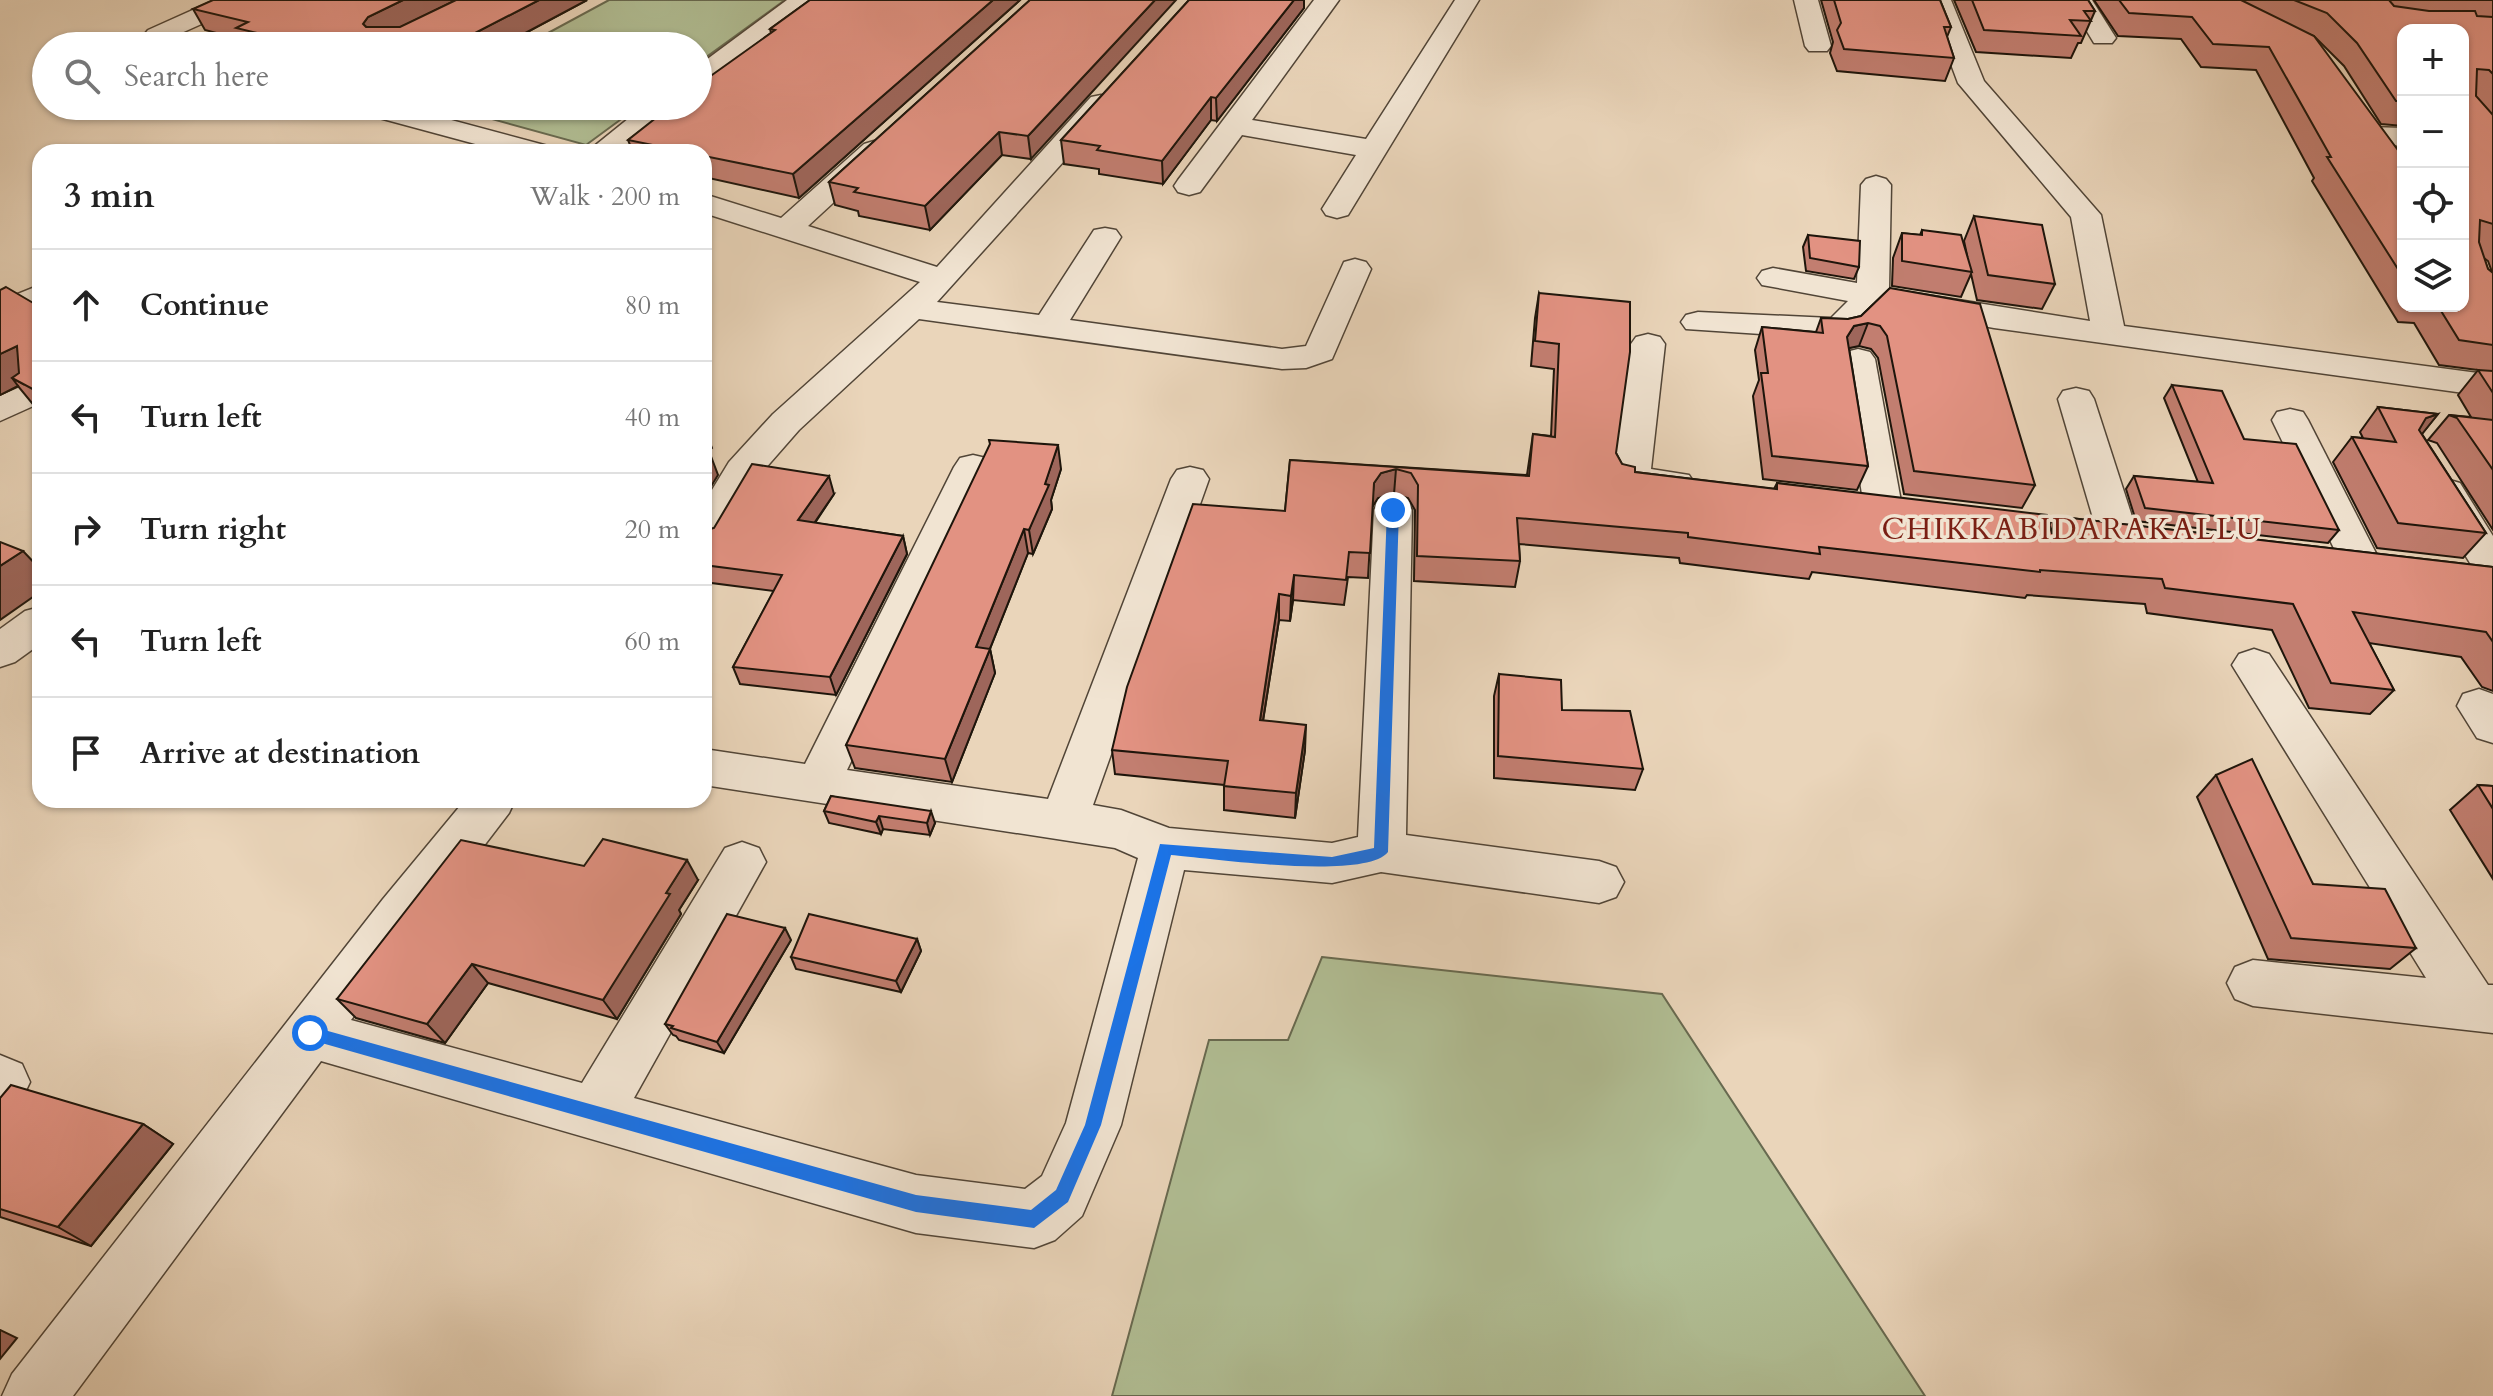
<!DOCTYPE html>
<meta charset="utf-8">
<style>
:root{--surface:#fff;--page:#f2f2f2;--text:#222;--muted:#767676;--line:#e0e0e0}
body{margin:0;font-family:Cardo,serif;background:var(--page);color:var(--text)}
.controls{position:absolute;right:24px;top:24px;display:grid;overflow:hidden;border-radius:16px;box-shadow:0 2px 6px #0004}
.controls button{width:72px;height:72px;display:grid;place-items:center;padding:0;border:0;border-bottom:2px solid var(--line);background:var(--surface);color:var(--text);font:40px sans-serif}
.stop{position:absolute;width:24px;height:24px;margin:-18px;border:6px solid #1a73e8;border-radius:50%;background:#fff}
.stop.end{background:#1a73e8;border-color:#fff;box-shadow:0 2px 8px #0008}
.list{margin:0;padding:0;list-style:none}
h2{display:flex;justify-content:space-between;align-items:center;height:104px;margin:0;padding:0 32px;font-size:34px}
h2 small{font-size:26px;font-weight:400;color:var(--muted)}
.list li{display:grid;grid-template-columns:52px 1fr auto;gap:24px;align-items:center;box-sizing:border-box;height:112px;padding:0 32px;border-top:2px solid var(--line)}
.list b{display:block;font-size:30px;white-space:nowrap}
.list em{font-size:26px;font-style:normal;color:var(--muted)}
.icon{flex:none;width:44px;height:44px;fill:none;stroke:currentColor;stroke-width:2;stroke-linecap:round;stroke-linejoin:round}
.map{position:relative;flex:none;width:2493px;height:1396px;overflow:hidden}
.search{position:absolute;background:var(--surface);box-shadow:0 2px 6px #0004;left:32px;top:32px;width:680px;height:88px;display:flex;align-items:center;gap:20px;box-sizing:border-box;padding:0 28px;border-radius:44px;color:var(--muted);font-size:30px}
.panel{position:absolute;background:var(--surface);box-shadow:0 2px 6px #0004;left:32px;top:144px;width:680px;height:664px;border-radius:24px}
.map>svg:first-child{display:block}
.green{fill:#b1be94;stroke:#686a50;stroke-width:2}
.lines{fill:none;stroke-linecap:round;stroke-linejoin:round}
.minor-casing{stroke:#514537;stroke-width:3}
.minor{fill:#f1e4d2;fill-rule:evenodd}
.wall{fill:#c27e70;stroke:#1e150b;stroke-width:2;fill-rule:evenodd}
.shaded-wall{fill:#9e665b;stroke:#1e150b;stroke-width:2}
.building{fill:#e29282;stroke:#1e150b;stroke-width:2}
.route{fill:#1a73e8}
.labels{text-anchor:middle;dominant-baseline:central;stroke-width:7;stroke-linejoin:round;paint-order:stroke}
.quarter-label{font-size:30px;letter-spacing:2px;fill:#7a1f14;stroke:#f1e4d2}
</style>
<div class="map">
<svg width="2493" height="1396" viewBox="0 0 2493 1396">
<rect width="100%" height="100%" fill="#ead5ba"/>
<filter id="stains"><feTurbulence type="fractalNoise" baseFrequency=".0025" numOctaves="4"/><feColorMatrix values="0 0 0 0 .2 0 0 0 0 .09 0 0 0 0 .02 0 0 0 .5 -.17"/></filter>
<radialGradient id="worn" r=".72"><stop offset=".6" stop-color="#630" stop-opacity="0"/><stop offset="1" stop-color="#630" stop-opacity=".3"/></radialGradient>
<g class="green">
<polygon points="609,0 785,0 698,63 698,46 524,46"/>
<polygon points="445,106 639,106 586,145"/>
<polygon points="1322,957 1662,994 1925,1396 1112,1396 1209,1040 1288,1040"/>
</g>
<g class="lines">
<defs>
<g id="minor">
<polygon points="215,0 247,0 244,5 168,39 174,46 143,46 139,41 148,30"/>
<polygon points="787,0 815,0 707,85 698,87 698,66"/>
<polygon points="1314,0 1339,0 1252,120 1366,139 1455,0 1479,0 1348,215 1337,218 1326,215 1322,209 1356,155 1242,135 1200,192 1189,195 1178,192 1174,186 1178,180"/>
<polygon points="1794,0 1818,0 1831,46 1827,51 1809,51 1805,46"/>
<polygon points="1927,0 1951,0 1984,81 2101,215 2124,326 2493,375 2493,397 1994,328 1880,307 1851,336 1839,339 1686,329 1681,322 1686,315 1698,312 1831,318 1848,301 1762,285 1757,278 1762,271 1773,268 1857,283 1861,185 1866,179 1876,176 1886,179 1891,185 1889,289 2090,321 2071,217 1958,83"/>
<polygon points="2068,0 2092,0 2116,38 2112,43 2094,43"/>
<polygon points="1101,95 1111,97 1115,103 1111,109 937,302 1039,315 1094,230 1105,228 1116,230 1121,237 1070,320 1282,349 1306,346 1344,262 1355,259 1366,262 1371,269 1332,359 1306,368 1282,369 919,319 799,430 757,478 718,544 704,548 704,503 729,462 773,414 920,282 704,213 704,194 781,218 864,144 874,141 884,144 888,150 884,156 808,226 937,267 1091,97"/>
<polygon points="353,106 399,106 548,146 552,152 505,152 357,112"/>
<polygon points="644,106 676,106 619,152 587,152"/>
<polygon points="2370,127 2403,128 2403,146 2392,145 2403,158 2403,187 2393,184 2356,135 2360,129"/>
<polygon points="40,285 40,307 0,323 0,301"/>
<polygon points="1648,334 1660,337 1665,344 1651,469 1689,475 1695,484 1689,493 1676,496 1618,488 1612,479 1631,344 1636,337"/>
<polygon points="1858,349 1870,352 1875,359 1902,507 1897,516 1883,520 1869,516 1864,507 1841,359 1846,352"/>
<polygon points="40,378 40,403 0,421 0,396"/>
<polygon points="2076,388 2089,391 2094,399 2138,535 2132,544 2118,548 2104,544 2098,535 2058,399 2063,391"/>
<polygon points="2290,409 2303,412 2308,420 2381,563 2375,573 2361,577 2347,573 2341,563 2272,420 2277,412"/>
<polygon points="973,455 986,458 992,467 847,770 1048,799 1171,479 1177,470 1190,467 1203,470 1209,479 1093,805 1121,810 1169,828 1332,843 1358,837 1374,510 1379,501 1393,497 1407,501 1412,510 1406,835 1599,861 1616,867 1624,882 1616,897 1599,903 1381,872 1332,883 1184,870 1121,1125 1082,1216 1055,1240 1034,1248 916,1233 321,1061 73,1396 2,1396 12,1374 383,899 465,800 515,800 509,813 351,1020 582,1083 725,848 742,842 759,848 766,862 634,1098 916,1175 1025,1189 1042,1176 1066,1123 1138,858 1115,848 704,785 704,749 805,764 954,467 960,458"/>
<polygon points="2446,479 2460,483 2493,536 2493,582 2479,578 2427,492 2432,483"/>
<polygon points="40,607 40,644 15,662 0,667 0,629 25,611"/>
<polygon points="2254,649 2269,654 2488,985 2493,985 2493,1033 2253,1006 2235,999 2227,983 2235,967 2253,960 2426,978 2232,665 2239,654"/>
<polygon points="2479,689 2493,694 2493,743 2477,738 2457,706 2463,694"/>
<polygon points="0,1055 22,1064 30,1082 19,1105 0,1113"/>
</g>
</defs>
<use href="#minor" class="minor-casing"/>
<use href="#minor" class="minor"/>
</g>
<g class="wall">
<polygon points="587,0 501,46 246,46 243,40 205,30 193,9"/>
<polygon points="810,0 1020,0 799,198 704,177 704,152 633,152 628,140 771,33 770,29"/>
<polygon points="1030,0 1031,159 1002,155 930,230 859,216 858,211 835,205 829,182"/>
<polygon points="1189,0 1304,0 1304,8 1217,121 1211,120 1163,184 1099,174 1099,169 1064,164 1061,140"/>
<polygon points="1821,0 1940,0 1951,27 1947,37 1954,58 1945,81 1837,71 1830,53 1833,42"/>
<polygon points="1954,0 2088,0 2095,11 2081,43 2078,43 2071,58 1976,52"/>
<path d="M 2094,0 L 2493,0 L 2493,530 L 2437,443 L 2428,440 L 2449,415 L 2471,417 L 2458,395 L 2478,370 L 2439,365 L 2414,323 L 2398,322 L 2312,181 L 2314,178 L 2256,70 L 2201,67 L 2181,39 L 2118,36 ZM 2403,30 L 2463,30 L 2463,306 L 2403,306 L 2403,157 L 2304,32 L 2314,36 L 2344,66 L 2381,124 L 2403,126 ZM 2484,258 L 2488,261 L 2492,272 L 2488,269 Z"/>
<polygon points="2403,143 2403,154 2399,149"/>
<polygon points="1974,216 2055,284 2042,309 1977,300 1971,274 1961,297 1892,286 1893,258 1902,233 1920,235 1922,230 1967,255 1964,241"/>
<polygon points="1808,235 1859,267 1854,279 1806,271 1803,247"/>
<polygon points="1890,288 2035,485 2022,508 1904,494 1878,358 1871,349 1859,346 1849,348 1868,466 1857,490 1763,479 1753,396 1759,380 1755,350 1762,327 1816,332 1821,318 1848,319 1861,316"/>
<polygon points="1539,293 1616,453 1622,464 1635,472 1774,489 1777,483 2050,524 2054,516 2493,567 2493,691 2482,687 2461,657 2369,643 2394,690 2370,714 2309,708 2272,630 2147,613 2145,604 2027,595 2025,598 1812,572 1809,579 1680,563 1679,558 1519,544 1520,561 1515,587 1414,581 1415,510 1408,498 1394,494 1378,498 1372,507 1368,578 1348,577 1344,605 1293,600 1290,621 1279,620 1263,721 1305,750 1295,818 1224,810 1224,785 1115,774 1112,750 1285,511 1290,460 1527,475 1533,434 1551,436 1554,369 1531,366 1535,318"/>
<polygon points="40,307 40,410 36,408 18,386 0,395"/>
<polygon points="2172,385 2244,439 2339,530 2328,543 2136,521 2126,489 2134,476 2198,482 2164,398"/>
<polygon points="2378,407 2438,414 2422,434 2486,533 2463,558 2377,548 2333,462 2352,437 2363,438 2360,432"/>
<polygon points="1061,469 1051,500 1052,509 1033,554 1028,553 990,649 995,673 952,782 855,768 846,745"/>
<polygon points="834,494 815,523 903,536 907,554 836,695 740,684 733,667 774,591 704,582 704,531"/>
<polygon points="1499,674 1643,769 1635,790 1494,778 1494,696"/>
<polygon points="2216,775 2313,884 2416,948 2390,969 2268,959 2197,797"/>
<polygon points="2478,785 2493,786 2493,879 2450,810"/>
<polygon points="831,796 935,823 930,835 883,829 881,834 829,823 824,811"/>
<polygon points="584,866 698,880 679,910 681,914 617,1019 488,983 445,1043 356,1018 337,999"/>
<polygon points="917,939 921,951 901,992 796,969 791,957"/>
<polygon points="791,940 724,1053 679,1040 676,1036 673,1035 665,1024"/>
<polygon points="0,1098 143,1124 173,1144 91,1246 0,1217"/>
</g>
<g class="shaded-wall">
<polygon points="403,0 456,0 379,38 363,24 368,17"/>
<polygon points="539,0 587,0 501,46 450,46"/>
<polygon points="993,0 1020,0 799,198 793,174"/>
<polygon points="1155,0 1176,0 1031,159 1028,136"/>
<polygon points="1294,0 1304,0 1304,8 1217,121 1216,98"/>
<polygon points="1211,97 1211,120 1163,184 1162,161"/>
<polygon points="999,132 1002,155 930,230 925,206"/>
<polygon points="1868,323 1859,346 1845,349 1847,337 1854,326"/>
<polygon points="17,346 23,384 12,378 18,386 0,395 0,354"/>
<polygon points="2438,414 2418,439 2406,443 2426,418"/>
<polygon points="704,427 712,448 709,451 718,475 704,498"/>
<polygon points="1058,445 1061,469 1051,500 1052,509 1033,554 1029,530"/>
<polygon points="1396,469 1394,494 1378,498 1371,509 1374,483 1381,473"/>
<polygon points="829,476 834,494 804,538 798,520"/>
<polygon points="1024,529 1028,553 981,671 976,647"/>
<polygon points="903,536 907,554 836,695 830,677"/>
<polygon points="23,551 40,569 40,592 0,620 0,566"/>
<polygon points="1294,575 1293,600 1290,621 1291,596"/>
<polygon points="1279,594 1279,620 1259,745 1260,720"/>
<polygon points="990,649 995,673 952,782 945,759"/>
<polygon points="1306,725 1305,750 1295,818 1296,793"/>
<polygon points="931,811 935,823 930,835 927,823"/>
<polygon points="879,816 883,829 881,834 876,822"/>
<polygon points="687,860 698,880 679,910 681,914 617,1019 603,1000 666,893"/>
<polygon points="785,928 791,940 724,1053 717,1042"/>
<polygon points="917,939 921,951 901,992 896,981"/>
<polygon points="472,964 488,983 445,1043 427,1024"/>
<polygon points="143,1124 173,1144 91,1246 58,1227"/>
<polygon points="0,1330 17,1338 0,1359"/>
</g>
<g class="building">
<polygon points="213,0 403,0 368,17 363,24 366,27 400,27 456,0 539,0 450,46 312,46 236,28 248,22 193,9"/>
<polygon points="810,0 993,0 793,174 704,156 704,152 687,152 628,140 671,106 698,106 698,85 775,30 770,29"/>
<polygon points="1030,0 1155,0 1028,136 999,132 925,206 854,192 858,188 829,182"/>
<polygon points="1189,0 1294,0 1216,98 1211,97 1162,161 1097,150 1100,146 1061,140"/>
<polygon points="1834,0 1940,0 1951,27 1944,27 1954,58 1844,49 1837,30 1841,23"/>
<polygon points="1972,0 2088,0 2095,11 2084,11 2091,21 2070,20 2081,36 1984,30"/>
<polygon points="2119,0 2241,0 2314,36 2403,157 2403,277 2327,157 2331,157 2269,47 2213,44 2192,17 2129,13"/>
<polygon points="2294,0 2389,0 2394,6 2429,11 2475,11 2477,16 2493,17 2493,74 2489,70 2477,69 2476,96 2493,115 2493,224 2480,220 2479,242 2488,269 2493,273 2493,345 2459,340 2438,306 2463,306 2463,30 2403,30 2403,101 2396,101 2357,43 2327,13"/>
<polygon points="1974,216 2042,225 2055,284 1988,275"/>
<polygon points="1922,230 1961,235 1972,272 1902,261 1902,233 1922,235"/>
<polygon points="1808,235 1860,241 1859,267 1810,258"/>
<polygon points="6,287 40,307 40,393 12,378 19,373 17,346 0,354 0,290"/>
<polygon points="1890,288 1980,304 2035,485 1914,471 1887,336 1880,326 1868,323 1854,326 1847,337 1868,466 1772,456 1761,373 1768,373 1762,327 1823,333 1821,318 1848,319 1861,316"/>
<polygon points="1539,293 1630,302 1630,352 1616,453 1622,464 1635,467 1635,472 1777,489 1777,483 2047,515 2052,534 2054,516 2493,567 2493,642 2486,632 2353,612 2394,690 2331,683 2293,604 2165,588 2162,579 2040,570 2040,572 1819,547 1820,554 1688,537 1688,533 1517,518 1520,561 1417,556 1418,485 1411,473 1396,469 1381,473 1374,483 1370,553 1349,552 1346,580 1294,575 1291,596 1279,594 1260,720 1306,725 1296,793 1224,786 1228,761 1112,750 1127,687 1193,504 1285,511 1290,460 1529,476 1533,434 1555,437 1559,344 1535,341"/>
<polygon points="2478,370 2493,371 2493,393"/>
<polygon points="2172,385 2222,391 2244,439 2296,444 2339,530 2145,508 2134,476 2213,483"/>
<polygon points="2378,407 2438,414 2426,418 2419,430 2486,533 2398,523 2352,437 2396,442"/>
<polygon points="2449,415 2493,420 2493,470 2457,418"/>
<polygon points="989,440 1058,445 1045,484 1049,485 1029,530 1024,529 976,647 990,649 945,759 846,745 990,444"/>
<polygon points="752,464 829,476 798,520 903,536 830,677 733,667 782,575 704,565 704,531 714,528"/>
<polygon points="0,542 23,551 0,566"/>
<polygon points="1499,674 1561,680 1562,710 1630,711 1643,769 1498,756"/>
<polygon points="2252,759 2313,884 2385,889 2416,948 2291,938 2216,775"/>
<polygon points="2478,785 2493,786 2493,809"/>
<polygon points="831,796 931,811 927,823 879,816 876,822 824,811"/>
<polygon points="603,839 687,860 666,893 670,894 603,1000 472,964 427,1024 337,999 461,840 584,866"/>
<polygon points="727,914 785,928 717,1042 671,1028 673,1026 665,1024"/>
<polygon points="809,914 917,939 896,981 791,957"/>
<polygon points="11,1085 143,1124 58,1227 0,1209 0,1098"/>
</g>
<path class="route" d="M 1393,507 L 1399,510 L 1388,852 C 1365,881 1210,858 1171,855 L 1101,1125 L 1068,1202 L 1034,1228 L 916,1212 L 304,1038 L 302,1033 L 310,1026 L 916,1195 L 1031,1210 L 1056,1190 L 1085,1125 L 1160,844 L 1332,857 L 1374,848 L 1387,510 Z"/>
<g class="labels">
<g class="quarter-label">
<text x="2072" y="529">CHIKKABIDARAKALLU</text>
</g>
</g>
<rect width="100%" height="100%" filter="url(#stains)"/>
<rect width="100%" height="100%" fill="url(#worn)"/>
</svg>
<div class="controls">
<button>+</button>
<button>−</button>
<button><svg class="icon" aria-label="locate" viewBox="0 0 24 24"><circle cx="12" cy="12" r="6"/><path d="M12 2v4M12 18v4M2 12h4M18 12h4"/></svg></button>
<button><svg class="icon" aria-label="layers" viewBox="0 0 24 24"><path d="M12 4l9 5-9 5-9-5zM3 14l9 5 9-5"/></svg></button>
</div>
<div class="stop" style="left:310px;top:1033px"></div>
<div class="stop end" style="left:1393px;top:510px"></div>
<div class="search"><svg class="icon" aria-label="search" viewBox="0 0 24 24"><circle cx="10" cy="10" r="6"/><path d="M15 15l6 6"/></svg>Search here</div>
<section class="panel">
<h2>3 min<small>Walk · 200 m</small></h2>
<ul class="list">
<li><svg class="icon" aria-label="ahead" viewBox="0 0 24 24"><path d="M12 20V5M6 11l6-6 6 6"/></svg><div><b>Continue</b></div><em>80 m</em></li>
<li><svg class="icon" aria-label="left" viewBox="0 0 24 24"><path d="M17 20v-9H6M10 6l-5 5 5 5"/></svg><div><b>Turn left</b></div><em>40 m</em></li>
<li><svg class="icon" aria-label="right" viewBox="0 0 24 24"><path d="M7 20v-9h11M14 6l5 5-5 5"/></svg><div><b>Turn right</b></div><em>20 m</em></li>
<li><svg class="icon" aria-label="left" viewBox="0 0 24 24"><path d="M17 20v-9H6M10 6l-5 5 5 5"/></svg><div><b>Turn left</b></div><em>60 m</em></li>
<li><svg class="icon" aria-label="arrive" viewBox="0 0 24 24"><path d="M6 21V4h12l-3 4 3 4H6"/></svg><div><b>Arrive at destination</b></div></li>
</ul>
</section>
</div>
